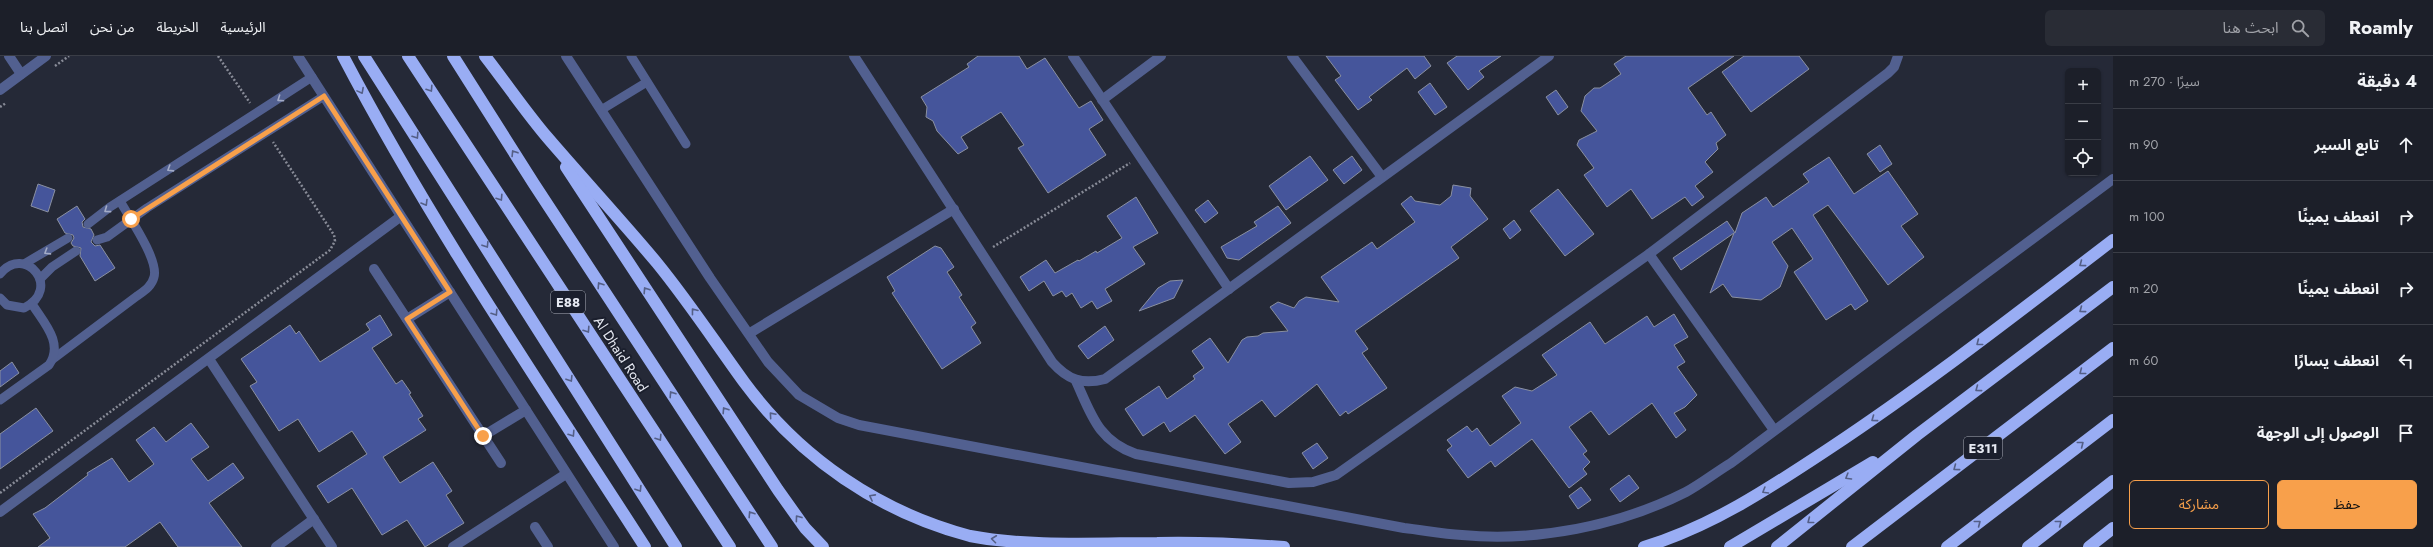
<!DOCTYPE html>
<html lang="ar">
<meta charset="utf-8">
<style>
:root{--surface:#1c1f29;--page:#292c35;--text:#f1f3f6;--muted:#a0a2a8;--line:#3a3d46;--accent:#f8a04b}
body{margin:0;font-family:Jost,"Noto Sans Arabic",sans-serif;background:var(--page);color:var(--text);direction:rtl}
.controls{position:absolute;right:12px;top:12px;display:grid;overflow:hidden;border-radius:6px;box-shadow:0 1px 3px #0004}
.controls button{width:36px;height:36px;display:grid;place-items:center;padding:0;border:0;border-bottom:1px solid var(--line);background:var(--surface);color:var(--text);font:20px sans-serif}
.stop{position:absolute;width:12px;height:12px;margin:-9px;border:3px solid #f8a04b;border-radius:50%;background:#fff}
.stop.end{background:#f8a04b;border-color:#fff;box-shadow:0 1px 4px #0008}
.list{margin:0;padding:0;list-style:none}
h2{display:flex;justify-content:space-between;align-items:center;height:52px;margin:0;padding:0 16px;font-size:17px}
h2 small{font-size:13px;font-weight:400;color:var(--muted)}
.list li{display:grid;grid-template-columns:26px 1fr auto;gap:12px;align-items:center;box-sizing:border-box;height:72px;padding:0 16px;border-top:1px solid var(--line)}
.list b{display:block;font-size:15px;white-space:nowrap}
.list em{font-size:13px;font-style:normal;color:var(--muted)}
.actions{display:flex;gap:8px;padding:12px 16px}
.actions a{flex:1;padding:9px 0;border:1px solid var(--accent);border-radius:6px;text-align:center;font-size:14px;color:var(--accent)}
.actions .main{background:var(--accent);color:#111}
.icon{flex:none;width:22px;height:22px;fill:none;stroke:currentColor;stroke-width:2;stroke-linecap:round;stroke-linejoin:round}
.map{position:relative;flex:none;width:2113px;height:491px;overflow:hidden;direction:ltr}
header{display:flex;align-items:center;gap:24px;box-sizing:border-box;height:56px;padding:0 20px;background:var(--surface);border-bottom:1px solid var(--line)}
header strong{font-size:19px}
nav{display:flex;gap:22px;margin-inline-start:auto;font-size:14px}
.search{width:280px;height:36px;background:var(--page);display:flex;align-items:center;gap:10px;box-sizing:border-box;padding:0 14px;border-radius:6px;color:var(--muted);font-size:15px}
main{display:flex}
aside{flex:1;background:var(--surface)}
.map>svg:first-child{display:block}
.building{fill:#45559b;stroke:#8a90a1}
.lines{fill:none;stroke-linecap:round;stroke-linejoin:round}
.path{stroke:#888b97;stroke-width:2.5;stroke-dasharray:2 2;stroke-linecap:butt}
.service{stroke:#526090;stroke-width:9}
.minor{stroke:#526090;stroke-width:10}
.motorway{stroke:#99adf4;stroke-width:12}
.oneway{stroke:#545f87}
.oneway2{stroke:#a3abc6}
.route{stroke:#f8a04b;stroke-width:5}
.labels{text-anchor:middle;dominant-baseline:central;stroke-width:4;stroke-linejoin:round;paint-order:stroke}
.shield{fill:#1b1f2d;stroke:#a9acb7;stroke-width:1}
.shield-label{font-size:13px;font-weight:bold;fill:#e6e9f2}
.street-label{font-size:14px;fill:#e6e9f2;stroke:#1b1f2d}
</style>
<header>
<strong>Roamly</strong>
<div class="search"><svg class="icon" aria-label="search" viewBox="0 0 24 24"><circle cx="10" cy="10" r="6"/><path d="M15 15l6 6"/></svg>ابحث هنا</div>
<nav><a>الرئيسية</a><a>الخريطة</a><a>من نحن</a><a>اتصل بنا</a></nav>
</header>
<main>
<aside>
<h2>4 دقيقة<small>سيرًا · 270 m</small></h2>
<ul class="list">
<li><svg class="icon" aria-label="ahead" viewBox="0 0 24 24"><path d="M12 20V5M6 11l6-6 6 6"/></svg><div><b>تابع السير</b></div><em>90 m</em></li>
<li><svg class="icon" aria-label="right" viewBox="0 0 24 24"><path d="M7 20v-9h11M14 6l5 5-5 5"/></svg><div><b>انعطف يمينًا</b></div><em>100 m</em></li>
<li><svg class="icon" aria-label="right" viewBox="0 0 24 24"><path d="M7 20v-9h11M14 6l5 5-5 5"/></svg><div><b>انعطف يمينًا</b></div><em>20 m</em></li>
<li><svg class="icon" aria-label="left" viewBox="0 0 24 24"><path d="M17 20v-9H6M10 6l-5 5 5 5"/></svg><div><b>انعطف يسارًا</b></div><em>60 m</em></li>
<li><svg class="icon" aria-label="arrive" viewBox="0 0 24 24"><path d="M6 21V4h12l-3 4 3 4H6"/></svg><div><b>الوصول إلى الوجهة</b></div></li>
</ul>
<div class="actions"><a class="main">حفظ</a><a>مشاركة</a></div>
</aside>
<div class="map">
<svg width="2113" height="491" viewBox="0 0 2113 491">
<rect width="100%" height="100%" fill="#252937"/>
<g class="building">
<polygon points="978,0 1019,0 1027,13 1045,2 1079,52 1091,45 1103,64 1089,73 1106,99 1048,137 1018,92 1024,89 1001,56 961,81 968,92 958,98 937,75 933,65 926,61 927,51 921,41 969,11 967,8"/>
<polygon points="1326,0 1424,0 1431,10 1415,23 1407,12 1369,41 1372,44 1358,54 1335,24 1341,20"/>
<polygon points="1457,0 1501,0 1479,15 1484,21 1468,34 1447,7"/>
<polygon points="1626,0 1734,0 1688,32 1707,59 1711,56 1726,79 1716,87 1718,93 1705,106 1713,116 1695,130 1704,141 1692,150 1685,141 1652,163 1631,133 1607,151 1584,119 1594,112 1577,89 1579,84 1597,75 1581,55 1585,40 1594,32 1600,32 1621,18 1614,8"/>
<polygon points="1744,0 1799,0 1809,13 1751,56 1722,16"/>
<polygon points="1430,27 1447,51 1435,59 1418,36"/>
<polygon points="1556,34 1568,51 1558,59 1546,41"/>
<polygon points="1880,89 1892,108 1880,116 1867,98"/>
<polygon points="1310,100 1328,124 1286,154 1269,130"/>
<polygon points="1352,100 1362,114 1344,128 1333,114"/>
<polygon points="1829,101 1854,138 1888,115 1918,158 1901,170 1924,201 1888,229 1828,149 1813,159 1868,245 1855,254 1851,248 1826,264 1794,216 1813,203 1792,172 1772,186 1788,210 1780,231 1761,244 1732,241 1723,228 1710,237 1734,177 1681,214 1673,202 1727,165 1735,177 1742,157 1766,141 1773,151 1809,126 1803,118"/>
<polygon points="38,128 55,134 48,156 31,150"/>
<polygon points="1453,129 1471,132 1470,140 1488,163 1451,191 1459,202 1355,275 1368,293 1362,297 1387,332 1348,358 1346,355 1340,360 1317,328 1275,361 1262,344 1228,368 1241,386 1225,398 1195,359 1170,376 1164,366 1143,380 1125,353 1159,330 1167,343 1195,323 1193,320 1204,312 1192,295 1210,282 1228,307 1242,284 1247,281 1258,280 1263,277 1288,275 1270,251 1278,246 1294,252 1299,245 1306,241 1339,246 1321,221 1372,186 1377,193 1415,166 1401,148 1411,140 1415,145 1440,149 1451,140"/>
<polygon points="1558,133 1594,178 1565,200 1530,155"/>
<polygon points="1136,141 1158,177 1133,191 1145,208 1105,233 1112,245 1097,253 1092,245 1081,252 1072,237 1066,241 1062,235 1053,240 1044,225 1029,235 1020,221 1046,204 1055,217 1078,204 1079,205 1096,195 1097,197 1122,182 1107,160"/>
<polygon points="1208,144 1218,157 1205,167 1195,154"/>
<polygon points="77,150 85,163 82,166 83,171 91,173 94,179 91,186 95,190 100,189 115,212 95,225 80,200 81,192 73,190 71,187 74,182 73,179 65,177 57,163"/>
<polygon points="1278,150 1291,167 1239,204 1227,202 1221,191 1257,170 1254,166"/>
<polygon points="1514,164 1521,174 1510,183 1503,173"/>
<polygon points="935,190 941,192 954,211 947,216 962,239 959,241 976,267 971,271 981,287 942,313 892,237 895,235 887,221"/>
<polygon points="1183,224 1174,242 1139,255 1158,232 1170,225"/>
<polygon points="1674,258 1688,281 1674,289 1685,306 1677,311 1697,339 1685,351 1674,357 1686,374 1676,382 1652,347 1609,379 1591,355 1569,371 1587,395 1583,398 1590,406 1583,413 1587,418 1569,432 1532,383 1495,411 1491,405 1468,422 1447,394 1452,390 1447,384 1467,370 1472,376 1477,372 1490,390 1521,367 1502,340 1515,331 1532,335 1557,319 1542,299 1590,266 1605,288 1647,260 1654,271"/>
<polygon points="380,259 392,279 372,292 396,328 402,324 411,337 409,338 423,360 418,363 426,374 383,401 400,427 433,406 452,435 446,439 464,467 425,491 407,464 382,479 352,432 328,447 317,430 367,398 352,375 319,396 298,363 279,375 250,330 257,326 241,303 290,269 296,278 299,275 320,306 370,274 366,268"/>
<polygon points="1105,270 1114,284 1088,303 1078,290"/>
<polygon points="12,306 19,317 0,331 0,315"/>
<polygon points="36,352 53,375 0,413 0,378"/>
<polygon points="191,367 209,391 191,403 208,425 233,407 244,422 209,447 242,491 178,491 160,466 125,491 38,491 50,482 33,458 45,452 88,419 87,417 112,402 129,426 154,408 136,384 154,371 166,386"/>
<polygon points="1317,387 1328,402 1313,413 1302,397"/>
<polygon points="1629,419 1639,432 1620,446 1610,433"/>
<polygon points="1581,431 1591,444 1578,453 1569,440"/>
</g>
<g class="lines">
<g class="path">
<polyline points="218,0 250,47"/>
<polyline points="55,10 69,0"/>
<polyline points="0,51 6,47"/>
<polyline points="993,191 1130,107"/>
<polyline points="0,437 330,194 335,185 334,179 273,86"/>
</g>
<g class="service">
<polyline points="631,0 686,88"/>
<polyline points="601,54 647,26"/>
<polyline points="88,168 110,151 312,21"/>
<polyline points="97,184 107,181 147,152 324,40"/>
<polyline points="24,208 68,182"/>
<path d="M 0,218 C 25,187 63,233 24,252 L 7,249 L 0,242"/>
<polyline points="40,223 52,211 76,195"/>
<path d="M 53,303 L 137,240 C 144,235 152,230 154,221 C 159,204 129,161 120,145"/>
<path d="M 0,344 L 49,309 C 64,287 44,267 32,248"/>
</g>
<g class="minor">
<polyline points="9,0 21,18"/>
<polyline points="298,0 614,491"/>
<path d="M 566,0 L 710,222 L 768,306 L 799,339 L 838,362 L 859,369 L 1404,472 C 1423,474 1442,478 1462,479 C 1536,486 1619,470 1686,436 C 1701,428 1716,416 1731,407 L 2113,123"/>
<path d="M 854,0 L 1052,306 C 1068,324 1082,329 1105,323 L 1549,0"/>
<polyline points="1073,0 1229,233"/>
<polyline points="1292,0 1382,121"/>
<polyline points="0,34 46,0"/>
<polyline points="1102,44 1161,0"/>
<polyline points="1649,198 1774,374"/>
<polyline points="374,213 501,407"/>
<polyline points="407,263 450,236"/>
<polyline points="750,277 954,153"/>
<polyline points="209,303 332,491"/>
<path d="M 1076,325 C 1091,358 1098,385 1136,398 L 1289,427 L 1313,426 L 1336,419 L 1649,198 L 1888,17 L 1894,11 L 1898,0"/>
<polyline points="483,380 526,354"/>
<polyline points="0,456 400,161"/>
<polyline points="535,471 548,491"/>
<polyline points="276,491 314,463"/>
<polyline points="453,491 566,418"/>
</g>
<g class="motorway">
<path d="M 343,0 C 432,170 541,329 645,491"/>
<polyline points="364,0 676,491"/>
<polyline points="408,0 730,491"/>
<polyline points="453,0 534,128 772,491"/>
<path d="M 485,0 C 506,27 525,55 547,81 C 583,123 621,164 657,207 C 688,245 715,286 744,326 C 800,402 879,456 970,480 C 1027,491 1099,487 1157,487 C 1200,486 1242,488 1284,491"/>
<polyline points="566,111 778,434 805,472 823,491"/>
<path d="M 1644,491 C 1713,470 1771,431 1830,392 C 1928,327 2020,255 2113,184"/>
<polyline points="1730,491 1873,406"/>
<polyline points="1777,491 1917,379 2113,231"/>
<polyline points="1852,491 2113,292"/>
<polyline points="1947,491 2113,364"/>
<polyline points="2028,491 2113,425"/>
<polyline points="2089,491 2113,472"/>
</g>
</g>
<defs><path id="oneway-chevron" d="M-2-3.5L2.5 0L-2 3.5" fill="none" stroke-width="1.6" stroke-linecap="round" stroke-linejoin="round"/></defs>
<g class="oneway">
<use href="#oneway-chevron" transform="translate(430 33) rotate(57)"/>
<use href="#oneway-chevron" transform="translate(361 35) rotate(62)"/>
<use href="#oneway-chevron" transform="translate(416 80) rotate(57)"/>
<use href="#oneway-chevron" transform="translate(514 97) rotate(-122)"/>
<use href="#oneway-chevron" transform="translate(500 142) rotate(57)"/>
<use href="#oneway-chevron" transform="translate(425 147) rotate(59)"/>
<use href="#oneway-chevron" transform="translate(486 189) rotate(58)"/>
<use href="#oneway-chevron" transform="translate(2082 208) rotate(143)"/>
<use href="#oneway-chevron" transform="translate(600 229) rotate(-123)"/>
<use href="#oneway-chevron" transform="translate(646 234) rotate(-123)"/>
<use href="#oneway-chevron" transform="translate(2082 254) rotate(143)"/>
<use href="#oneway-chevron" transform="translate(694 255) rotate(-128)"/>
<use href="#oneway-chevron" transform="translate(495 257) rotate(57)"/>
<use href="#oneway-chevron" transform="translate(587 274) rotate(57)"/>
<use href="#oneway-chevron" transform="translate(1979 287) rotate(142)"/>
<use href="#oneway-chevron" transform="translate(2082 316) rotate(142)"/>
<use href="#oneway-chevron" transform="translate(570 323) rotate(58)"/>
<use href="#oneway-chevron" transform="translate(1978 333) rotate(143)"/>
<use href="#oneway-chevron" transform="translate(672 338) rotate(-123)"/>
<use href="#oneway-chevron" transform="translate(725 354) rotate(-123)"/>
<use href="#oneway-chevron" transform="translate(772 359) rotate(-131)"/>
<use href="#oneway-chevron" transform="translate(1874 363) rotate(144)"/>
<use href="#oneway-chevron" transform="translate(572 378) rotate(57)"/>
<use href="#oneway-chevron" transform="translate(659 382) rotate(57)"/>
<use href="#oneway-chevron" transform="translate(2081 388) rotate(-38)"/>
<use href="#oneway-chevron" transform="translate(1956 412) rotate(143)"/>
<use href="#oneway-chevron" transform="translate(1848 421) rotate(149)"/>
<use href="#oneway-chevron" transform="translate(639 433) rotate(58)"/>
<use href="#oneway-chevron" transform="translate(1765 435) rotate(149)"/>
<use href="#oneway-chevron" transform="translate(872 441) rotate(-152)"/>
<use href="#oneway-chevron" transform="translate(751 458) rotate(-123)"/>
<use href="#oneway-chevron" transform="translate(798 462) rotate(-126)"/>
<use href="#oneway-chevron" transform="translate(1810 465) rotate(142)"/>
<use href="#oneway-chevron" transform="translate(1978 467) rotate(-38)"/>
<use href="#oneway-chevron" transform="translate(2059 467) rotate(-38)"/>
<use href="#oneway-chevron" transform="translate(994 483) rotate(-173)"/>
</g>
<g class="oneway2">
<use href="#oneway-chevron" transform="translate(280 43) rotate(146)"/>
<use href="#oneway-chevron" transform="translate(170 113) rotate(148)"/>
<use href="#oneway-chevron" transform="translate(107 154) rotate(144)"/>
<use href="#oneway-chevron" transform="translate(47 196) rotate(148)"/>
</g>
<g class="lines">
<polyline class="route" points="131,163 324,40 450,236 407,263 483,380"/>
</g>
<g class="labels">
<g class="shield">
<rect x="551" y="235" width="34" height="22" rx="3"/>
<rect x="1964" y="381" width="38" height="22" rx="3"/>
</g>
<g class="shield-label">
<text x="568" y="246">E88</text>
<text x="1983" y="392">E311</text>
</g>
<g class="street-label">
<text transform="translate(621 298) rotate(57)">Al Dhaid Road</text>
</g>
</g>
</svg>
<div class="controls">
<button>+</button>
<button>−</button>
<button><svg class="icon" aria-label="locate" viewBox="0 0 24 24"><circle cx="12" cy="12" r="6"/><path d="M12 2v4M12 18v4M2 12h4M18 12h4"/></svg></button>
</div>
<div class="stop" style="left:131px;top:163px"></div>
<div class="stop end" style="left:483px;top:380px"></div>
</div>
</main>
